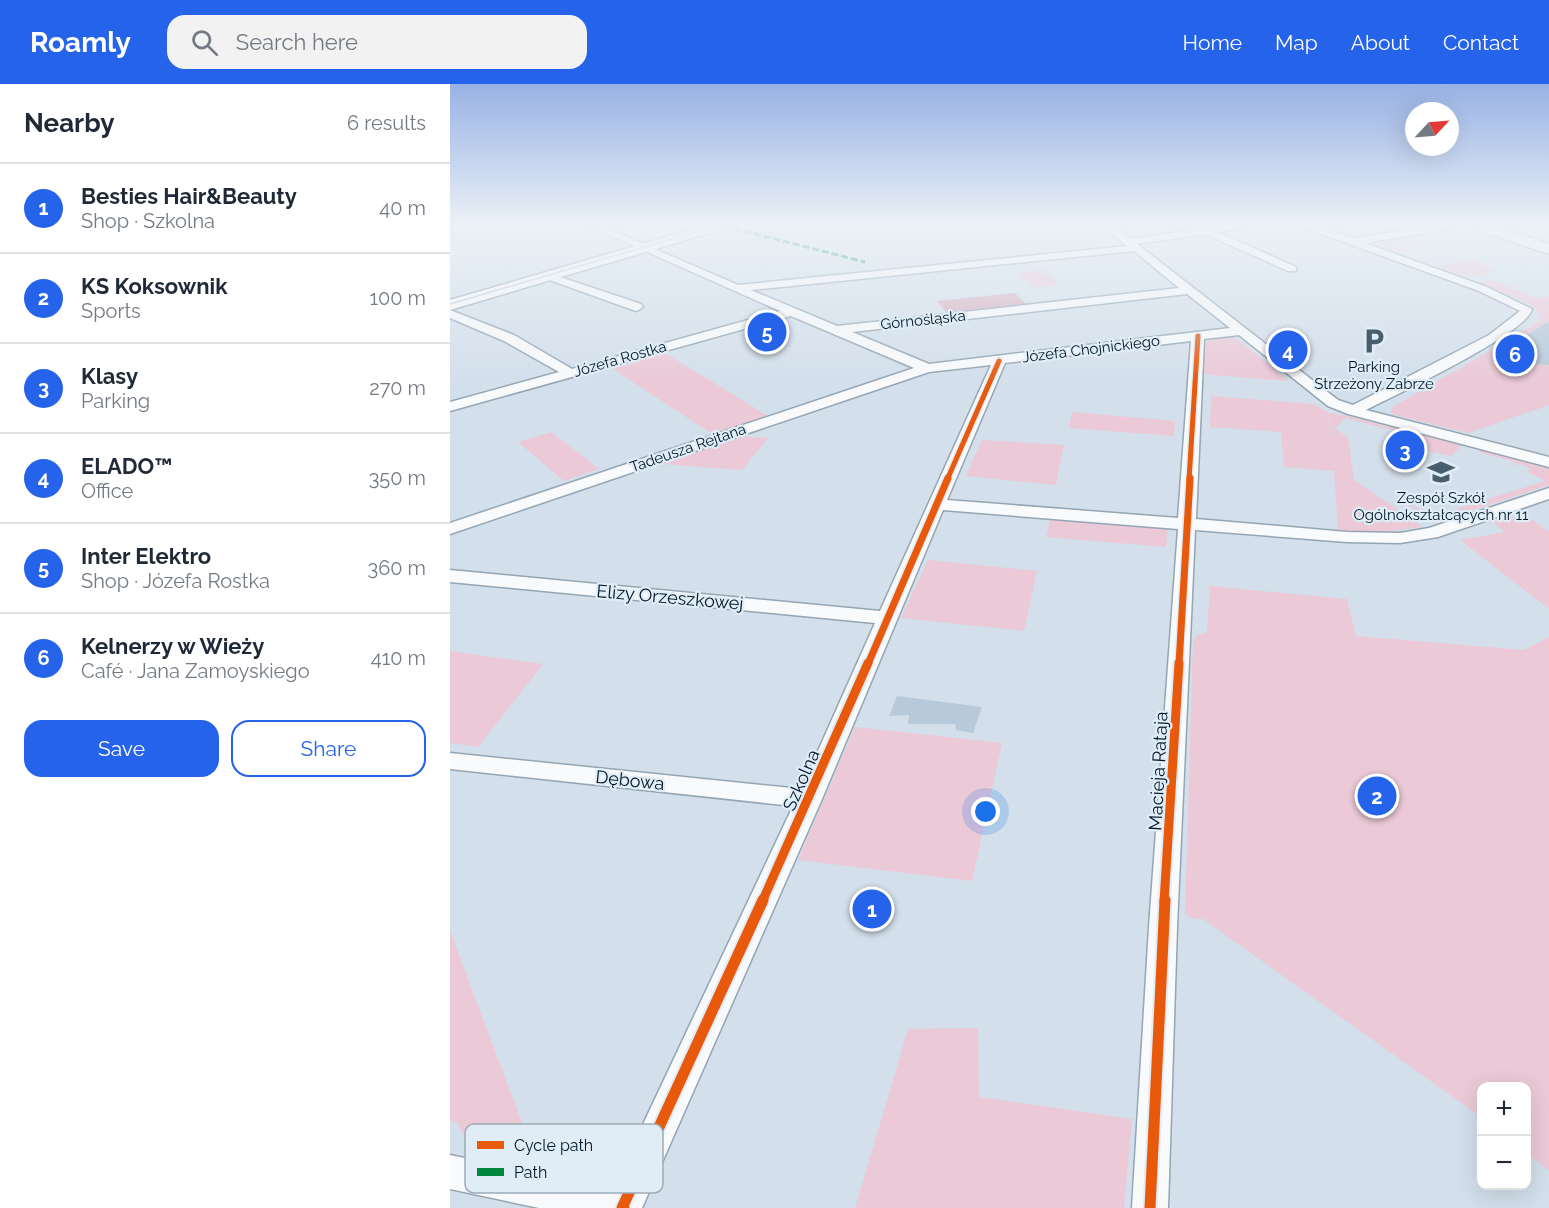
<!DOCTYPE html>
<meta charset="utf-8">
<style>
:root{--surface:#fff;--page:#f2f2f3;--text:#1f2937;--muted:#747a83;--line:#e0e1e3;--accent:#2563eb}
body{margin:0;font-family:Raleway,sans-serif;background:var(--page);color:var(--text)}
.controls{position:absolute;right:18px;bottom:18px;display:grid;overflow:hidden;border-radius:12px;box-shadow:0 6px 24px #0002}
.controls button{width:54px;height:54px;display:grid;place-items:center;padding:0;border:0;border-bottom:2px solid var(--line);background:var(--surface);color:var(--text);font:30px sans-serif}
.compass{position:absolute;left:955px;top:18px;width:54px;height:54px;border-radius:50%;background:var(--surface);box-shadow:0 6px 24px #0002;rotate:64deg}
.you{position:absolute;left:536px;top:728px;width:21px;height:21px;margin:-15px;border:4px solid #fff;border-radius:50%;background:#1a73e8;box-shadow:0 0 0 9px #1a73e833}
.badge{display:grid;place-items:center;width:39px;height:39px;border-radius:50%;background:var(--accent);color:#fff;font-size:20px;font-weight:700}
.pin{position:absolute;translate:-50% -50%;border:3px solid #fff;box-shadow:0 2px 6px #0006}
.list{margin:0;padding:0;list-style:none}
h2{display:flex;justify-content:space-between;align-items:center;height:78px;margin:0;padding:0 24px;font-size:26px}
h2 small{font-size:20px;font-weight:400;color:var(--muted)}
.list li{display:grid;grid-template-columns:39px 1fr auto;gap:18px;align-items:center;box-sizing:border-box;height:90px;padding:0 24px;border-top:2px solid var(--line)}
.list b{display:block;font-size:22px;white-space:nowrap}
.list p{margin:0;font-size:20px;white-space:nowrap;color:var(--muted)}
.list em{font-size:20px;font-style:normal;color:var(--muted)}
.actions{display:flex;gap:12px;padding:18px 24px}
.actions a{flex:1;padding:14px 0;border:2px solid var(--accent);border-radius:18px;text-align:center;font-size:21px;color:var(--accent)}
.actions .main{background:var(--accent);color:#fff}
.icon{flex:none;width:33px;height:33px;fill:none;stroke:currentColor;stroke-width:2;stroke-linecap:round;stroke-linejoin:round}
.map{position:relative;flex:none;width:1099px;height:1124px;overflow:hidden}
header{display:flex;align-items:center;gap:36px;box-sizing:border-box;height:84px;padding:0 30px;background:var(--accent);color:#fff}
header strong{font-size:28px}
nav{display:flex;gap:33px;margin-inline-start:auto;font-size:21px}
.search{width:420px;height:54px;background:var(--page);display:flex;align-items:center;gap:15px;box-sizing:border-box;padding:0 21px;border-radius:18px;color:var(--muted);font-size:22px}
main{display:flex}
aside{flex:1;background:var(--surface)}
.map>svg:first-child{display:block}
.green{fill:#ebc9d7}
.forest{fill:#d5afbe}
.building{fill:#b8cada}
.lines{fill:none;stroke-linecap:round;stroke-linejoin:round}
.street-casing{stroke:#94a5b3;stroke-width:3}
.secondary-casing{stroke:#94a5b3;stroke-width:3}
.street{fill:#f8fafc;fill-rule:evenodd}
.secondary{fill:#f8fafc;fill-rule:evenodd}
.tram{stroke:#c8ccd0;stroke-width:1.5}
.quiet{stroke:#00873e;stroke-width:3;stroke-dasharray:7 3;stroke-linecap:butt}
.cycleway-far3-casing{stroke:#e0ecf6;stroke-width:8}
.cycleway-far2-casing{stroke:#e0ecf6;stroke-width:10}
.cycleway-far1-casing{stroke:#e0ecf6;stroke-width:13}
.cycleway-casing{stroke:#e0ecf6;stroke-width:15}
.cycleway-far3{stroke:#e8590c;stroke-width:5}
.cycleway-far2{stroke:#e8590c;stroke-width:7}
.cycleway-far1{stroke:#e8590c;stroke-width:9}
.cycleway{stroke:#e8590c;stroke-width:11}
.labels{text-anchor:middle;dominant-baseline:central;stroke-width:4.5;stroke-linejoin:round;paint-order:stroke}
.far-street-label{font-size:15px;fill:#001729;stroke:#e0ecf6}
.far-poi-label{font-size:15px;fill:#001729;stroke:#e0ecf6}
.street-label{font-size:18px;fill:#001729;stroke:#e0ecf6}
.key{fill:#e0ecf6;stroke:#9dacb8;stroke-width:1.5}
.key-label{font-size:16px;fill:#001729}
</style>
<header>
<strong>Roamly</strong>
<div class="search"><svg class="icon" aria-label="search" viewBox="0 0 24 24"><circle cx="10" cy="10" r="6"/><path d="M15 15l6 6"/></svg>Search here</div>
<nav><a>Home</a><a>Map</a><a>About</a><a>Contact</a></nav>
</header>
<main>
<aside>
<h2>Nearby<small>6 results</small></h2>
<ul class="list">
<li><span class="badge">1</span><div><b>Besties Hair&amp;Beauty</b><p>Shop · Szkolna</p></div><em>40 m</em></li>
<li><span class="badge">2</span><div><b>KS Koksownik</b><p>Sports</p></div><em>100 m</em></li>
<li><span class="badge">3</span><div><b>Klasy</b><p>Parking</p></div><em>270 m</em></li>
<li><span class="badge">4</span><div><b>ELADO™</b><p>Office</p></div><em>350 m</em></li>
<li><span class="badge">5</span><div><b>Inter Elektro</b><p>Shop · Józefa Rostka</p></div><em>360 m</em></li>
<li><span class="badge">6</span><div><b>Kelnerzy w Wieży</b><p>Café · Jana Zamoyskiego</p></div><em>410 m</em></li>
</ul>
<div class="actions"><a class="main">Save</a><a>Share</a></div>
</aside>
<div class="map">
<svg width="1099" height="1124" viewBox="0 0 1099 1124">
<rect width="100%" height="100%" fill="#d3dfeb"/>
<g class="green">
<polygon points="960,151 959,153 984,162 947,169 915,157"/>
<path d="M 1023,175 L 1042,185 L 1042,190 C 1019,194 1005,191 984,183 Z"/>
<polygon points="594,186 609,201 583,204 568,189"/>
<polygon points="1040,196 1087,214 1099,212 1099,321 1018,349 941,330 941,324 1091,237 1084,223 1074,217 1029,199"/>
<polygon points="777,252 787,255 839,297 752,290 754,258"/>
<polygon points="215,269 318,332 262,350 163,285"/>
<polygon points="761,312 864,320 879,329 881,356 880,329 893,331 1011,361 1002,372 964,364 973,354 895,334 885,345 898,353 904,396 973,443 924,449 888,447 884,387 834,383 831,348 760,343"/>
<polygon points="622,328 725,337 724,352 619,344"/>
<polygon points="101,348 149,385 114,397 68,358"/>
<polygon points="290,352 318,354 292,386 213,380"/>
<polygon points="532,356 614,361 606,401 516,392"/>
<polygon points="1030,366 1099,384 1099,401 985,439 959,421 944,405 969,419 962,421 981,433 1095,397 1076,387 1081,385 1071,380 1066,381 1063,380 1066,378 1028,368"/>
<polygon points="601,432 718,442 716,463 596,453"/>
<polygon points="1077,432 1099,448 1099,525 1010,456 1055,448 1043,438"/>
<polygon points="478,476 587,487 574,547 451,534"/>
<polygon points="760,502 897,515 906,552 1074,566 1099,553 1099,1087 1077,1069 1076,1002 1032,1002 1031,1033 753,835 744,835 735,830 743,556 748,551 757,548"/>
<polygon points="0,567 93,580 28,663 0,659"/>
<polygon points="405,643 552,659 522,797 348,776"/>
<polygon points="0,847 86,1076 18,1064 8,1039 0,1037"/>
<polygon points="528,944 529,1013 682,1035 674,1124 405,1124 458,945"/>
</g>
<polygon class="forest" points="565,209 576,220 497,229 487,217"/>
<g class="building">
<polygon points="1099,237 1099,281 1085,280 1061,261"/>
<polygon points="447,612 532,623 523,649 506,646 505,640 458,640 459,631 439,632"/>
</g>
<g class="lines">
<defs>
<g id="street">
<path d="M 139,142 L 152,142 L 288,201 L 677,162 L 653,142 L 664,142 L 681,155 L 770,142 L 793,142 L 792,144 L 768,148 L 846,183 L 846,187 L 838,187 L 755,150 L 687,160 L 888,316 L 903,321 L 1039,251 L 1070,227 L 1029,207 L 855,144 L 854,142 L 867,142 L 903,154 L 982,142 L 1004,142 L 999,145 L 915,159 L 1037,203 L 1082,225 C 1078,249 943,312 916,326 L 1099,373 L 1099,383 L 898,330 L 878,322 L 789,251 L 754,255 L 746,435 L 897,448 L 950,449 L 979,444 L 1099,404 L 1099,415 L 988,453 L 950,459 L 897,458 L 745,446 L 727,843 L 718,1124 L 682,1124 L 699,843 L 728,445 L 493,426 L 372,715 L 192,1124 L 89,1124 L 0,1105 L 0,1071 L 163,1104 L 343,722 L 0,685 L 0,669 L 351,705 L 425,539 L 0,498 L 0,486 L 430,527 L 541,281 L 479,288 L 0,450 L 0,439 L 464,284 L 341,232 L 0,327 L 0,318 L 109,288 L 54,257 L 0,234 L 0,226 L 64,251 L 122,285 L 330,227 ZM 684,167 L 729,204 L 387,242 L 301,206 ZM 737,210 L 780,244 L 479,280 L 402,248 ZM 741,257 L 728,434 L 497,416 L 555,279 Z"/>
<polygon points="98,189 191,220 193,223 187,227 183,226 94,194 94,190"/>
</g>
<g id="secondary">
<polygon points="254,142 275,142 273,145 0,226 0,216"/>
<polygon points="1024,142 1044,142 1099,160 1099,170 1026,145"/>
</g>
</defs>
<use href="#street" class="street-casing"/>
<use href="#secondary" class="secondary-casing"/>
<use href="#street" class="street"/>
<use href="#secondary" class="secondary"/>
<polyline class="tram" points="0,220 266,142"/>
<polyline class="quiet" points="275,142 415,178"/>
<defs>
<g id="cycleway-far3">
<polyline points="497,396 549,277"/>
<polyline points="739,396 748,252"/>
</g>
<g id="cycleway-far2">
<polyline points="418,580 498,394"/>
<polyline points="729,580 740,394"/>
</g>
<g id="cycleway-far1">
<polyline points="312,818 418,579"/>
<polyline points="714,818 729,579"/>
</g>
<g id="cycleway">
<polyline points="174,1124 172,1124 313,816"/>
<polyline points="700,1124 715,816"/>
</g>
</defs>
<use href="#cycleway-far3" class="cycleway-far3-casing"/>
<use href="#cycleway-far2" class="cycleway-far2-casing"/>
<use href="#cycleway-far1" class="cycleway-far1-casing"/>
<use href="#cycleway" class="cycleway-casing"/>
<use href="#cycleway-far3" class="cycleway-far3"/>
<use href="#cycleway-far2" class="cycleway-far2"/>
<use href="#cycleway-far1" class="cycleway-far1"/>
<use href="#cycleway" class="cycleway"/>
</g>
<linearGradient id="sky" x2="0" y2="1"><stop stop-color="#98b2e5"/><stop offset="0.47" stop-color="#ebf1f6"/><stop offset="1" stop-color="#ebf1f6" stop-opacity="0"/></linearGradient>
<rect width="1099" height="299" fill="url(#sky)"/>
<defs>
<symbol id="parking-bare" viewBox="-9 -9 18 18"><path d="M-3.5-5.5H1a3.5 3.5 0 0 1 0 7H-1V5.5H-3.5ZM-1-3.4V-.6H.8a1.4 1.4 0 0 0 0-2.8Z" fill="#4a5d6d" stroke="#e0ecf6" stroke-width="2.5" paint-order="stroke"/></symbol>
<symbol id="school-bare" viewBox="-9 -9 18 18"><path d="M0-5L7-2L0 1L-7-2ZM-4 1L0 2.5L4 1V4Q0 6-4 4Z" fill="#4a5d6d" stroke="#e0ecf6" stroke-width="2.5" paint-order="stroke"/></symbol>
</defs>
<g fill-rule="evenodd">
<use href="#parking-bare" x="905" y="238" width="38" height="38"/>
<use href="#school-bare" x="972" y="369" width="38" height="38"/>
</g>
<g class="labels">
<g class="far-street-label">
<text transform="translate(473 236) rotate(-6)">Górnośląska</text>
<text transform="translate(641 265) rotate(-7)">Józefa Chojnickiego</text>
<text transform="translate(170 275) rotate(-16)">Józefa Rostka</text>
<text transform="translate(238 364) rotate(-19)">Tadeusza Rejtana</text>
</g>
<g class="far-poi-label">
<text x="924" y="283">Parking<tspan x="924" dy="17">Strzeżony Zabrze</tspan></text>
<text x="991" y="414">Zespół Szkół<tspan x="991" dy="17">Ogólnokształcących nr 11</tspan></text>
</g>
<g class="street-label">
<text transform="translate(220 513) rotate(5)">Elizy Orzeszkowej</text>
<text transform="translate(708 687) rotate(-87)">Macieja Rataja</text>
<text transform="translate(180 696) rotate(6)">Dębowa</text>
<text transform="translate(351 696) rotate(-66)">Szkolna</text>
</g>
</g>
<rect x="15" y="1040" width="198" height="69" rx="9" class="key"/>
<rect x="27" y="1057" width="27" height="8" fill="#e8590c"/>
<rect x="27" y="1084" width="27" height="8" fill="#00873e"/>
<g class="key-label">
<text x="64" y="1067">Cycle path</text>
<text x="64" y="1094">Path</text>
</g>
</svg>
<div class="controls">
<button>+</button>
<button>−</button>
</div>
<svg class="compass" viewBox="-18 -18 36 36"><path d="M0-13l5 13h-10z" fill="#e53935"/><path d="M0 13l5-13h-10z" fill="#747a83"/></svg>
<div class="you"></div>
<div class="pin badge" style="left:422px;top:825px">1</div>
<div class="pin badge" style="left:927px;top:712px">2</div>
<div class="pin badge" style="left:955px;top:366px">3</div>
<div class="pin badge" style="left:838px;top:266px">4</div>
<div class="pin badge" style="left:317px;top:248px">5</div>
<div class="pin badge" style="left:1065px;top:270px">6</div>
</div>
</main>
